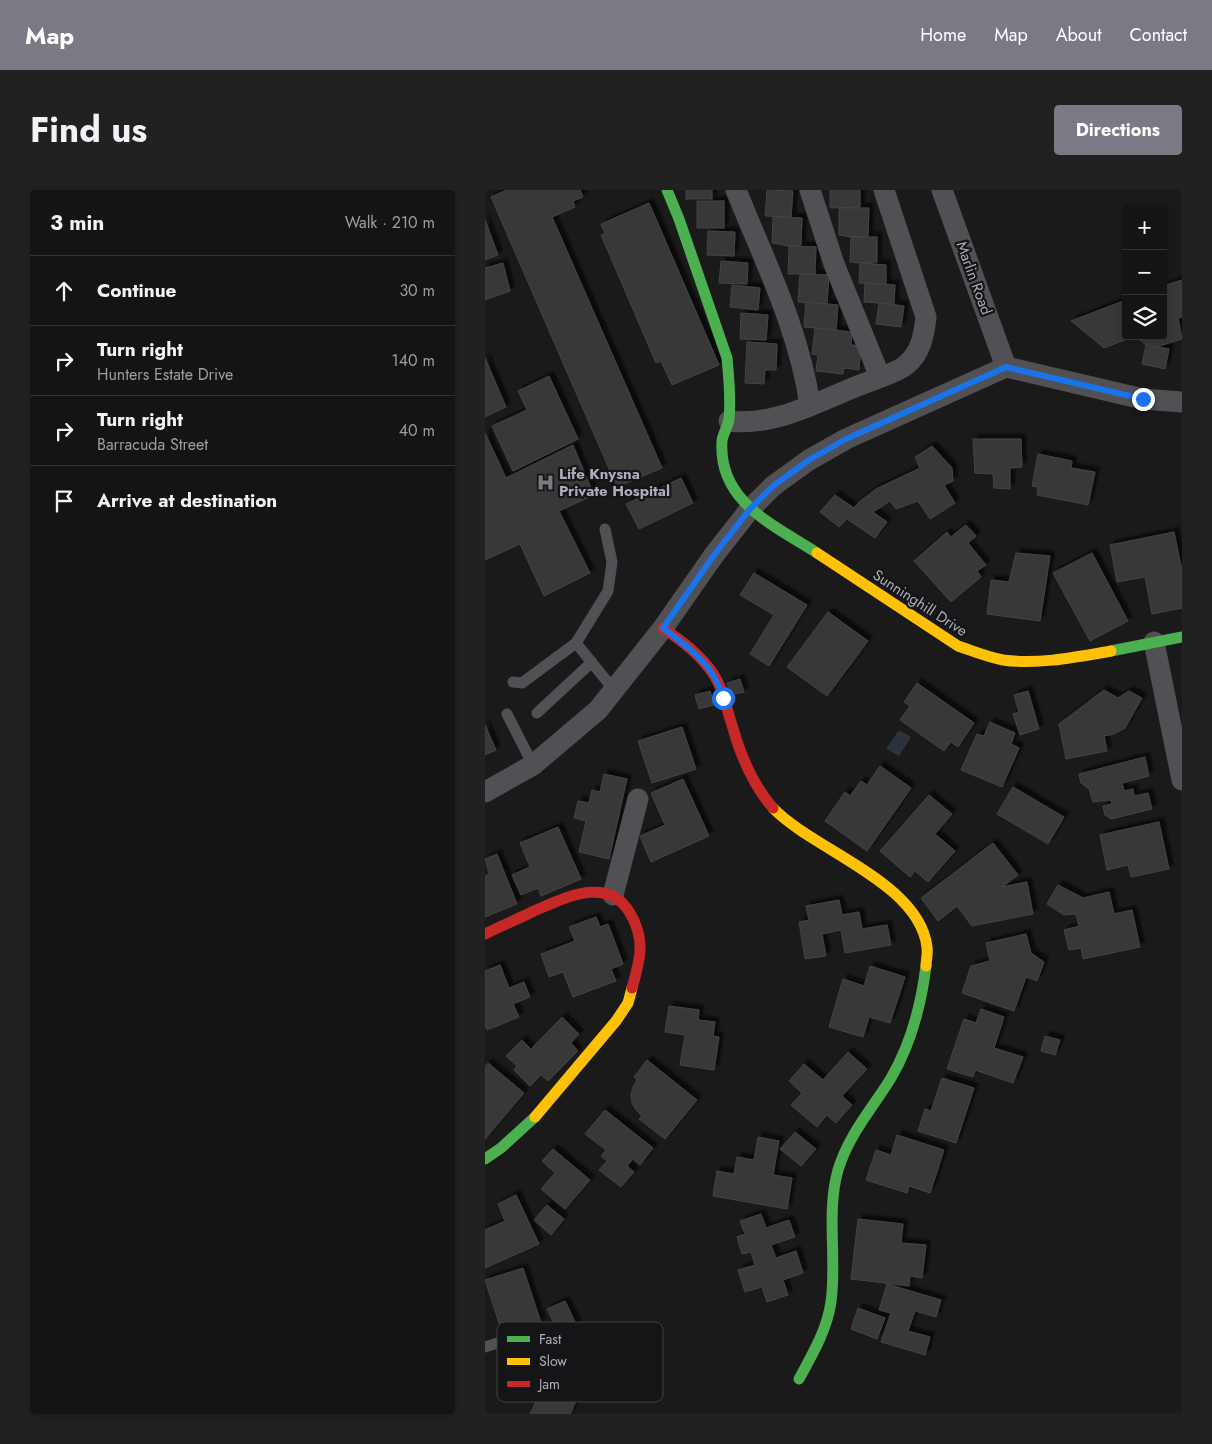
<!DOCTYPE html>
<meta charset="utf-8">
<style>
:root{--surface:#141414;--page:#212122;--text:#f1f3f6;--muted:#9d9ea0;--line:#333334;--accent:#797a83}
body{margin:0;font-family:Jost,sans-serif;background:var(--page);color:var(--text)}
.controls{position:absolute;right:15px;top:15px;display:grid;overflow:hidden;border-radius:5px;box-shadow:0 2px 8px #0003}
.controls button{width:45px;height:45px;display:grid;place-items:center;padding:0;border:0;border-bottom:1px solid var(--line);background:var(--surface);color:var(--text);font:25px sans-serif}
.stop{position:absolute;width:15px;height:15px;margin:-11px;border:4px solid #1a73e8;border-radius:50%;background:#fff}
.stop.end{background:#1a73e8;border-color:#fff;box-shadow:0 1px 5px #0008}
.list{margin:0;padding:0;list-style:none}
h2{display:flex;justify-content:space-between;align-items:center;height:65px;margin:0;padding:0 20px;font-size:21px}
h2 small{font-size:16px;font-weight:400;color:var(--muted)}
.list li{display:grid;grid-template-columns:32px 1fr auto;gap:15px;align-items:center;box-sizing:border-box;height:70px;padding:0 20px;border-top:1px solid var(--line)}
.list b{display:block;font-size:19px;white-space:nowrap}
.list p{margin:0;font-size:16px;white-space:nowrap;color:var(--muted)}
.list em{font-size:16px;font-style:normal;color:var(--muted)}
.icon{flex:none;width:28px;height:28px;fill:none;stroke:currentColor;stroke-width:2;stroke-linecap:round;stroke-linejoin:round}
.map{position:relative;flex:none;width:697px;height:1224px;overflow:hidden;border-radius:5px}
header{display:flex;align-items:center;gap:30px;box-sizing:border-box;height:70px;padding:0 25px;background:var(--accent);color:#fff}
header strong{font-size:24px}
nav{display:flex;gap:28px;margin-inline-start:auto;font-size:18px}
.intro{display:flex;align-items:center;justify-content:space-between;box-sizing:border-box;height:120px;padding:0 30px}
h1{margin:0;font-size:35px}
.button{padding:12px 22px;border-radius:5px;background:var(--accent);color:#fff;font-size:18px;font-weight:700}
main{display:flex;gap:30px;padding:0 30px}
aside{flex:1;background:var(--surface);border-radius:5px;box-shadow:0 2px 8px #0003}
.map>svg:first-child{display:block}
.water{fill:#2d333d}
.building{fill:#373739;stroke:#434447;filter:url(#shadow)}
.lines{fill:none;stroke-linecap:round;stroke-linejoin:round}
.lane{stroke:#505055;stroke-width:11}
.street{stroke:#505055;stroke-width:21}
.fast{stroke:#4caf50;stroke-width:11}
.slow{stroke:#ffc107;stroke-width:11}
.jam{stroke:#c62828;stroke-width:11}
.route{stroke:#1a73e8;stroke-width:6}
.labels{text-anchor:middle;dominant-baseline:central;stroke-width:4.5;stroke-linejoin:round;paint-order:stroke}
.street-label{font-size:15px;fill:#acaebb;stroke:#151417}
.poi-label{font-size:15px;font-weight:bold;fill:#acaebb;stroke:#151417;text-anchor:start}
.key{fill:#151417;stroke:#424248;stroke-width:1}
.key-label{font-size:14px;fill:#acaebb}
</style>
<header>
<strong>Map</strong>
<nav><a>Home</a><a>Map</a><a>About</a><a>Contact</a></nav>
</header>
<div class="intro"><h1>Find us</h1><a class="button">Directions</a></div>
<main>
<aside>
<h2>3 min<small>Walk · 210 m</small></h2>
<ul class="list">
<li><svg class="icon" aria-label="ahead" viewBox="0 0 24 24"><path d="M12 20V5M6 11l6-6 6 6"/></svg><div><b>Continue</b></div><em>30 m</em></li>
<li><svg class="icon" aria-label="right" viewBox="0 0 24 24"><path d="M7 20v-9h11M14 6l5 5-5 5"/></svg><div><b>Turn right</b><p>Hunters Estate Drive</p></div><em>140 m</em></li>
<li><svg class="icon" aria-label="right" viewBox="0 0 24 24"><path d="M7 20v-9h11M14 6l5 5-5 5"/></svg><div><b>Turn right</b><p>Barracuda Street</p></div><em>40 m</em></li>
<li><svg class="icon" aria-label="arrive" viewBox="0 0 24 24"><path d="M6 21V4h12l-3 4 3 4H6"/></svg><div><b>Arrive at destination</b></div></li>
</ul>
</aside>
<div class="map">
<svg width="697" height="1224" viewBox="0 0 697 1224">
<defs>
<filter id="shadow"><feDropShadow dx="4.5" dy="-4.5" stdDeviation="1" flood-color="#0009"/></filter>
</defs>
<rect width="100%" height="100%" fill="#1a1a1b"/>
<polygon class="water" points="414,540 426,547 414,566 401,559"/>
<g class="building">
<polygon points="22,0 95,0 98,7 88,11 90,17 67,27 177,278 132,297 6,7"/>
<rect x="201" y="0" width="26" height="9"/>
<polygon points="282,0 308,1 306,27 280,26"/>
<polygon points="345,0 375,0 375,17 345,18"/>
<rect x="212" y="11" width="27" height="27"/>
<polygon points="164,13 234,175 187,195 176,171 171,173 116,45 120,43 116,34"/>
<polygon points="354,18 384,18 383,46 366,47 354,45"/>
<polygon points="288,27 317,28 316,55 304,56 287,53"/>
<polygon points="0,30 13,65 0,70"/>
<polygon points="223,41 250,42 249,66 222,65"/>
<polygon points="366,47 392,47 392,72 375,73 365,72"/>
<polygon points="304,56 331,57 330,84 303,84"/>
<polygon points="236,71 263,73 262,94 234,93"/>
<polygon points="18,73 25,101 0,110 0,78"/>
<polygon points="375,73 401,75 401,94 374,93"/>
<polygon points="315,84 344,85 342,114 313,112"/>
<polygon points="697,90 697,127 693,128 697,149 671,157 661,155 650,146 678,146 678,96"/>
<polygon points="380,93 410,95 409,114 379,112"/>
<polygon points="247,95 275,98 273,120 245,117"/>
<polygon points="641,110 641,146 650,146 619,158 586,131"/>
<polygon points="321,112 353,115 351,140 319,137"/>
<polygon points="394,113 419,116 416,137 391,134"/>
<polygon points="256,123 283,125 281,150 255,149"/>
<polygon points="330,138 367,142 366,155 376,156 374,180 359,178 358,184 331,181 333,165 327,164"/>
<polygon points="262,152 292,154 291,180 280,180 279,194 260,193"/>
<polygon points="661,155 684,159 680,179 657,174"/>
<polygon points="0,168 21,217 0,227"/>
<polygon points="64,186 93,249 28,281 7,236 42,220 33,201"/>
<polygon points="0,243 21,288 88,255 109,305 74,321 105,383 59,406 35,354 0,370"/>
<polygon points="488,249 536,249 537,277 525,278 525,299 509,298 508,284 490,283"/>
<polygon points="447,256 467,278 468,291 459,295 470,313 445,329 433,311 411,319 405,311 388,322 402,332 390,348 362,329 354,337 335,322 350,305 369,318 374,312 391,299 435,278 430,267"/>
<polygon points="553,264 587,271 586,278 610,282 603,315 552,305 553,297 547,296"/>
<polygon points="196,288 208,313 154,339 141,314"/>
<polygon points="481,335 491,346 483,353 501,375 492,381 496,387 466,412 429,371 462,342 466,347"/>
<polygon points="689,342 697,381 697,418 667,424 660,387 632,392 625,355"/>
<polygon points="531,363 565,366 555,431 502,424 506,390 524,392"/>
<polygon points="607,363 643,431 605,451 568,383"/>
<polygon points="269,383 322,415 284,476 265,464 289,425 255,405"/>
<polygon points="343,422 383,451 342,506 302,477"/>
<polygon points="255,489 259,502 245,505 242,493"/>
<polygon points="432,493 489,533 473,557 466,552 459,561 415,530 425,516 419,512"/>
<polygon points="619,500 633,508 644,501 657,508 640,538 629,544 619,546 622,561 581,569 574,534"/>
<polygon points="225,501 229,515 214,519 210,505"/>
<polygon points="543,501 554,539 535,545 528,524 534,522 529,505"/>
<polygon points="505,532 530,543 526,554 534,558 517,597 476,580 492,544 499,546"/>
<polygon points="0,535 11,560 0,565"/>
<polygon points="197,537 211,579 167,593 153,551"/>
<polygon points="660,567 664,586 637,593 639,601 648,599 649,606 663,603 667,619 626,629 620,625 618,616 627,614 626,610 608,612 604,599 596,593 594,584"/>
<polygon points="395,576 426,598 382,661 340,631 360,602 365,606 376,591 382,595"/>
<polygon points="119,584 142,589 124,669 94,662 101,631 89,628 93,611 104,613 107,600 115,602"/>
<polygon points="198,589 224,646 166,672 155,646 180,635 166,603"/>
<polygon points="528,597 579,627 563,654 512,624"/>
<polygon points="444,605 467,624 450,644 470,661 443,692 430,681 425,687 395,661"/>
<polygon points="674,632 684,679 646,687 643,675 622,680 615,645"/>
<polygon points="73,637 96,689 56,706 53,698 36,705 27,685 45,677 35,653"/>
<polygon points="508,653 533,685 517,697 542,692 548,724 487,736 472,716 453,731 436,708"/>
<polygon points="12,664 32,714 0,727 0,686 4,684 0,669"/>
<polygon points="573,695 598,708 624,702 629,724 647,720 655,757 598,769 596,758 584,760 579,740 594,736 591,724 579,725 562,714"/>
<polygon points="354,710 357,725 374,722 377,739 402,735 406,755 360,763 356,740 337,744 341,766 320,769 314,732 324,730 321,716"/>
<polygon points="111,727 115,737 123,734 138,774 126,779 131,791 88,807 78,782 64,787 56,764 90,751 84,737"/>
<polygon points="541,744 546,763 559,772 552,791 541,787 529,821 477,803 486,776 505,771 501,753"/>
<polygon points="15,775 24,798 39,792 45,807 28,814 34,827 2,840 0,835 0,781"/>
<polygon points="385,776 420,787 405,833 384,827 378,847 344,837 358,789 379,796"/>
<polygon points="184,816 214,820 213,830 230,832 228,846 234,847 229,880 195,875 200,845 180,842"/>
<polygon points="496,819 519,827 509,858 538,867 528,893 490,880 488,887 462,879 479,829 491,833"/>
<polygon points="77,827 94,844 86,853 93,861 63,891 56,885 45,896 29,880 32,876 21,866 37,850 46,859"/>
<polygon points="560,846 575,850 570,865 556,861"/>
<polygon points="363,862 382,879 357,906 367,915 351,933 342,925 332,937 306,915 317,903 304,891 319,874 338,890"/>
<polygon points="162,870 212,910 180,949 154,929 157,926 151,920 147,913 146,905 148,897 152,890 149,887"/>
<polygon points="3,873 39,903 0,949 0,877"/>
<polygon points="457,888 489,898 471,953 433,941 440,919 446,921"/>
<polygon points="120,920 168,958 155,975 148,969 142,976 149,982 136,997 114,980 122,971 116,966 121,960 100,944"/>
<polygon points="310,942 331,959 316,976 295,959"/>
<polygon points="412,945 459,960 445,1003 424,996 422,1003 381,990 391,960 406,965"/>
<polygon points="273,947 294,951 288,985 307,988 302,1019 228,1006 232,981 249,984 252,967 269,970"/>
<polygon points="68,959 105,990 80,1019 56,999 70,983 57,971"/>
<polygon points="31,1005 54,1054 0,1078 0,1040 20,1031 13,1014"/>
<polygon points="62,1015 79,1029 66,1045 49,1030"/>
<polygon points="276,1024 281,1038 304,1030 310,1047 286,1055 291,1068 311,1061 318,1083 298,1090 303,1105 282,1112 277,1097 260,1102 253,1080 270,1075 266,1062 257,1064 252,1047 260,1044 255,1031"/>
<polygon points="373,1029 418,1034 416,1053 441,1055 437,1088 425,1086 424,1096 366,1089"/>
<polygon points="38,1078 56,1133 18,1145 0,1090"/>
<polygon points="402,1094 456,1110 451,1127 430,1121 423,1141 445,1147 440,1165 396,1152 406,1123 394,1120"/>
<polygon points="80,1111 95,1142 77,1150 62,1119"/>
<polygon points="373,1118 400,1128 392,1149 366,1139"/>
<polygon points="69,1174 101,1190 85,1224 45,1224"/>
</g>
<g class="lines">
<g class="lane">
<polyline points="91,453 129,500"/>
<polyline points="28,492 37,493 91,453 123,401 127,372 120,339"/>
<polyline points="52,523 107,472"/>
<polyline points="22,524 48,575"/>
<polyline points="0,1157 47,1142"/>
</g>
<g class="street">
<path d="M 251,0 C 279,70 315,141 325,216"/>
<polyline points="325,0 349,74 395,187"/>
<polyline points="457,0 521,177"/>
<polyline points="521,177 658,209 697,212"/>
<path d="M 244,231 C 290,237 334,211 375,195 C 387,190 412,183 421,175 C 436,163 439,145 441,127 L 399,0"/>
<polyline points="669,452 697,590"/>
<polyline points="0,602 48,575 113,520 178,438 229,365 265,319 288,296 324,270 361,249 521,177"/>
<polyline points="128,705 153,609"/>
</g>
<g class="fast">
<path d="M 182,0 L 194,29 L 242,168 C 244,188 246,209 244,229 C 243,237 238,243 237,251 C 233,312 289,335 332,363"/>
<polyline points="626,461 697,447"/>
<polyline points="0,969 16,958 50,927"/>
<path d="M 314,1189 C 327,1165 342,1140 346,1112 C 352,1069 341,1022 353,980 C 364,944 387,919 406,888 C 426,854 436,816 441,776"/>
</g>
<g class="slow">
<path d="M 332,363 L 473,456 C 488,461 502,467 518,470 C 553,475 592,467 626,461"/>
<path d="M 288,618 C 328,660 434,692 442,757 C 443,764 441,770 441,776"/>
<polyline points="50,927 131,831 143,813 147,798"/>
</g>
<g class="jam">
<path d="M 178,438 C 197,451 216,465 229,485 C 239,500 241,518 247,535 C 255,564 268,595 288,618"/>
<path d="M 0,744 C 16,736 33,729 49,721 C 80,708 123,685 145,723 C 161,750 155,770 147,798"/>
</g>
</g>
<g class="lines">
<path class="route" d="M 238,508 C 229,474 204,458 178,438 L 229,365 L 265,319 L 288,296 L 324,270 L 361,249 L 521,177 L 658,209"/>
</g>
<defs>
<symbol id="hospital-bare" viewBox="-9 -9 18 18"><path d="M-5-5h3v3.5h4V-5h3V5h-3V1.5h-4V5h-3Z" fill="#797a83" stroke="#151417" stroke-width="2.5" paint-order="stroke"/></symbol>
</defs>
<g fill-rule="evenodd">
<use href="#hospital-bare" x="48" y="280" width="25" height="25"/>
</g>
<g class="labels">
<g class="street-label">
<text transform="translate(489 88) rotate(70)">Marlin Road</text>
<text transform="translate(435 413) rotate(33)">Sunninghill Drive</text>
</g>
<g class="poi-label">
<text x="74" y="284">Life Knysna<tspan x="74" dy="17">Private Hospital</tspan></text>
</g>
</g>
<rect x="12" y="1132" width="166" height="80" rx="8" class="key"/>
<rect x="22" y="1146" width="23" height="6" fill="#4caf50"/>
<rect x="22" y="1168" width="23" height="7" fill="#ffc107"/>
<rect x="22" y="1191" width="23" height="6" fill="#c62828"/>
<g class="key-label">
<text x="54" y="1154">Fast</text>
<text x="54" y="1176">Slow</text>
<text x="54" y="1199">Jam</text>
</g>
</svg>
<div class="controls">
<button>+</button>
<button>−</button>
<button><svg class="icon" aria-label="layers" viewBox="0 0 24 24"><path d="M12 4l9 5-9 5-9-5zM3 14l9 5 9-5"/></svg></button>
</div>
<div class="stop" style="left:238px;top:508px"></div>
<div class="stop end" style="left:658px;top:209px"></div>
</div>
</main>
